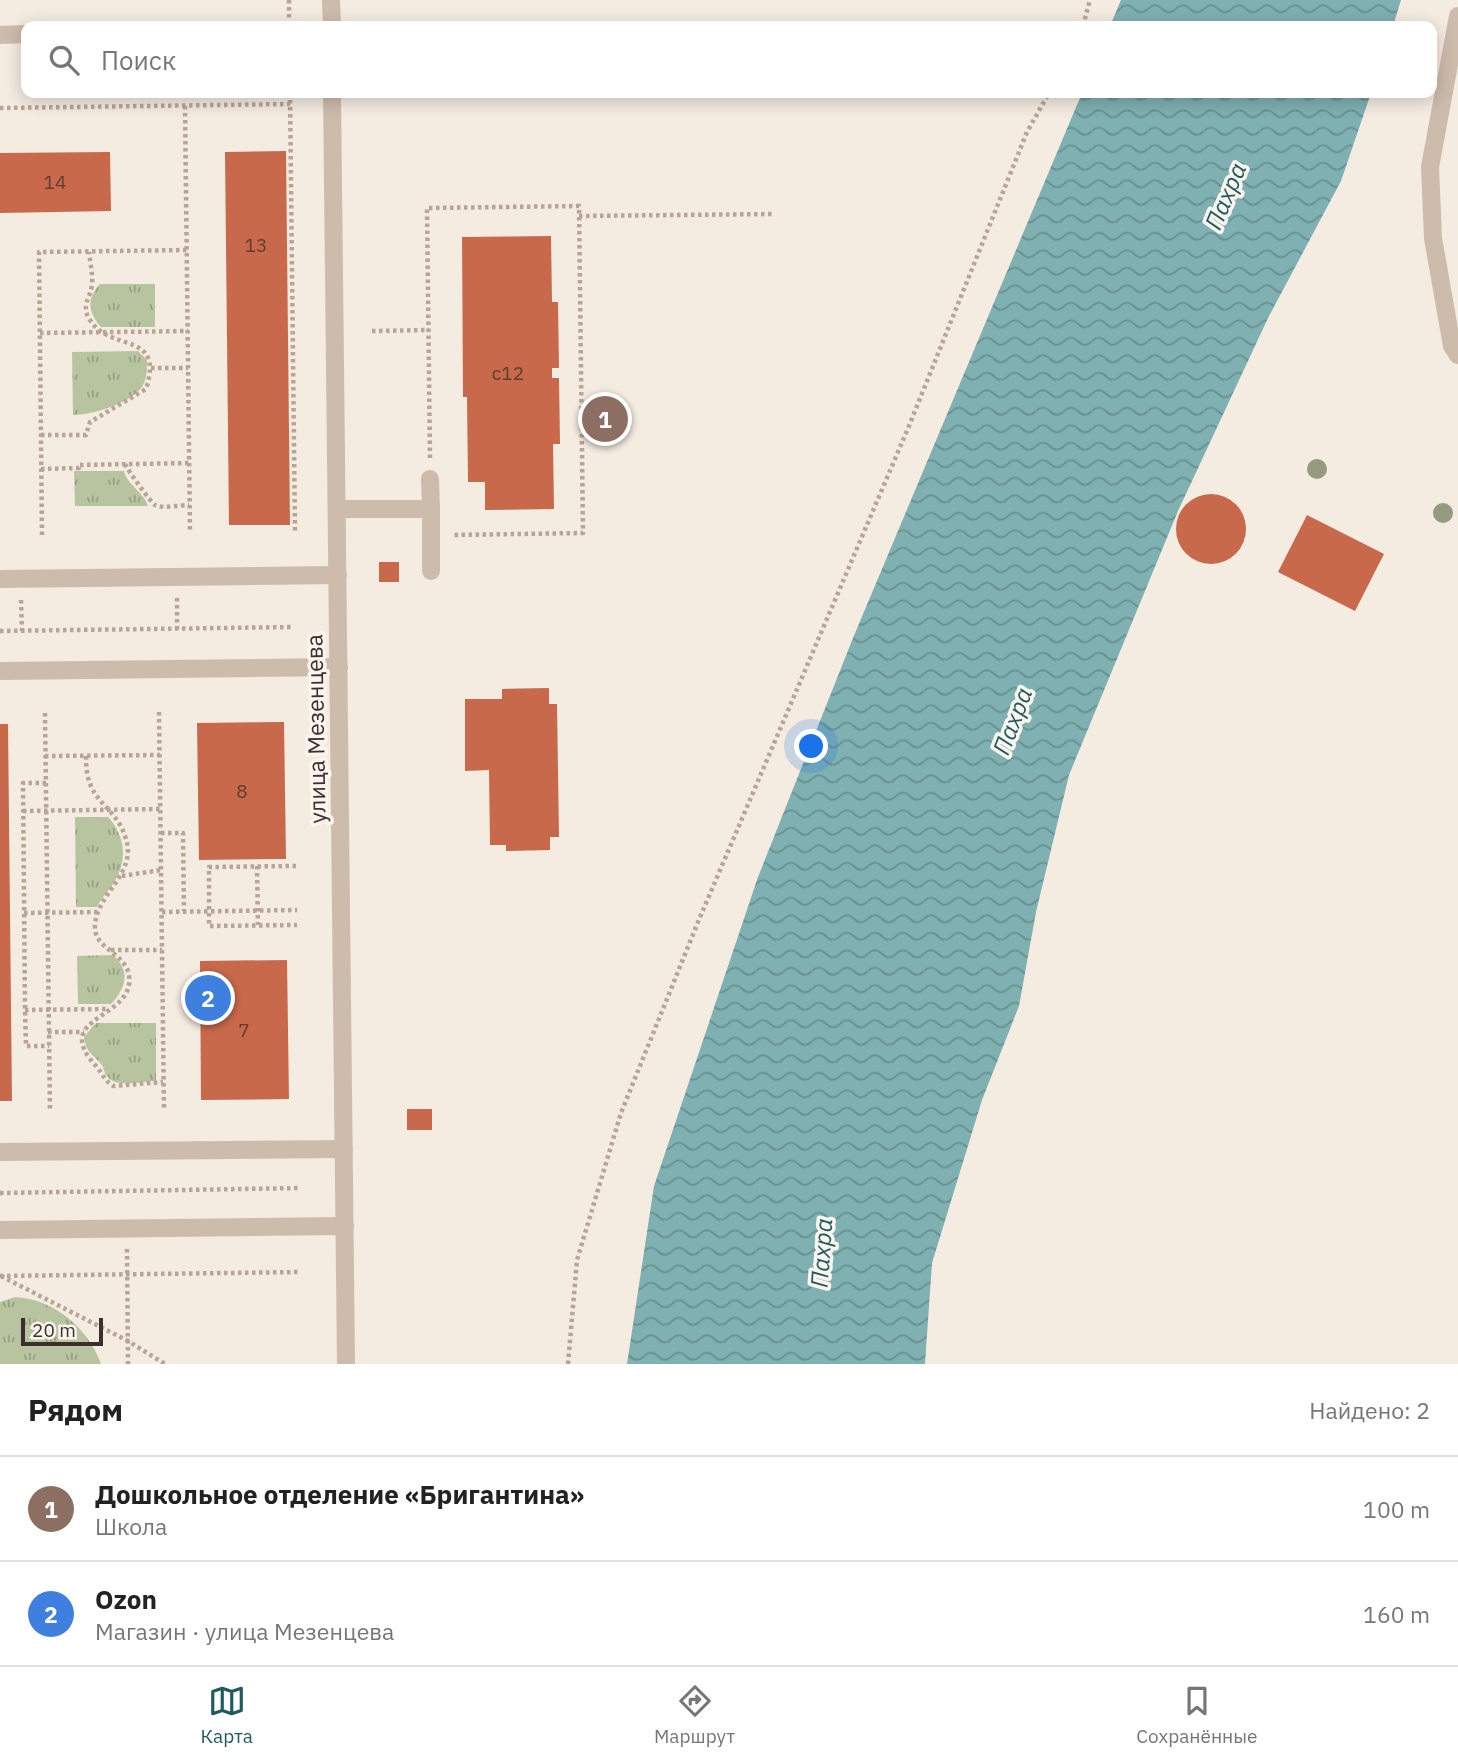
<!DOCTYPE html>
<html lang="ru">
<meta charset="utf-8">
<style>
:root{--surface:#fff;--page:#f6f6f6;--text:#222;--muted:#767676;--line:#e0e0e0;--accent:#1f5a5e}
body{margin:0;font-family:"IBM Plex Sans",sans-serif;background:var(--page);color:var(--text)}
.scale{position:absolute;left:21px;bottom:18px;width:82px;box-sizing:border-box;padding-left:7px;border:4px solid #3b302b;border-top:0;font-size:19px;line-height:24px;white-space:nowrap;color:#3b302b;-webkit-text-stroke:5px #fbf5ee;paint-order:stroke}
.you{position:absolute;left:812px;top:747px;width:24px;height:24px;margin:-18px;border:5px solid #fff;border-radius:50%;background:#1a73e8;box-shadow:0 0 0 10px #1a73e833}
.badge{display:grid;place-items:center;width:46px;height:46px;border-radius:50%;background:var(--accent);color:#fff;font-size:23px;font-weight:700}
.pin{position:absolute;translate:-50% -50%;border:4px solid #fff;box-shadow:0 2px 7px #0006}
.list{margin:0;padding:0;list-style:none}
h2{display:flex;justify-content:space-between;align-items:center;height:91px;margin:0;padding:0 28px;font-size:30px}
h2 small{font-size:23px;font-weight:400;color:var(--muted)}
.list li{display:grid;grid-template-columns:46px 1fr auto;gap:21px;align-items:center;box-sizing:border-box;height:105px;padding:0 28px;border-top:2px solid var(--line)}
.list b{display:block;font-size:26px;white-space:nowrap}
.list p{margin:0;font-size:23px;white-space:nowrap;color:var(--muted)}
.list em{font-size:23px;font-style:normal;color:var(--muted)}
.icon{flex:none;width:38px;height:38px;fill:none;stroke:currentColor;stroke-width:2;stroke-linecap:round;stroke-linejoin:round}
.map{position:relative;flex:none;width:1458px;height:1364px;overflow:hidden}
.search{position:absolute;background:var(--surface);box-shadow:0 4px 18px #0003;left:21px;right:21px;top:21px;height:77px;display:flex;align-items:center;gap:18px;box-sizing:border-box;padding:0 24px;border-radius:14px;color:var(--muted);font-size:26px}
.sheet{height:301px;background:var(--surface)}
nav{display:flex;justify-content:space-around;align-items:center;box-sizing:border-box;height:98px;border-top:2px solid var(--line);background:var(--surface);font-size:19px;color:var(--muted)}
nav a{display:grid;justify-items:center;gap:4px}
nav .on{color:var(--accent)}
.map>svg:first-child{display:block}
.park{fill:url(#park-tufts)}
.water{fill:url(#water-waves)}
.building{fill:#c8694b}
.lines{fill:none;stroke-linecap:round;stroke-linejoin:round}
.path{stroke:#b9a596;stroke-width:4.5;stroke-dasharray:3.5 3.5;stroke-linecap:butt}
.minor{stroke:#cdbbac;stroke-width:18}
.tree{fill:#969b7f}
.labels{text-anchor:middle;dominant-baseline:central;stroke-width:7;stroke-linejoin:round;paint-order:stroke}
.number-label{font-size:19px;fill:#5e3e33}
.street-label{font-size:23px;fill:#3b302b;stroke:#fbf5ee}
.water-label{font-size:24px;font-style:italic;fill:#1f5a5e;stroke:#fbf5ee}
</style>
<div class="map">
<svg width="1458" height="1364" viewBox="0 0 1458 1364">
<defs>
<pattern id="park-tufts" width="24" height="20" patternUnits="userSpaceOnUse" patternTransform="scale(1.75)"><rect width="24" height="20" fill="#b8c4a0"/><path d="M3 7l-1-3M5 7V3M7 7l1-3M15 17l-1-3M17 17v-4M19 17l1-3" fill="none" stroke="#97a083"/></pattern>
<pattern id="water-waves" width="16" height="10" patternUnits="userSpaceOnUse" patternTransform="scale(1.75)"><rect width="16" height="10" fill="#7fb0b2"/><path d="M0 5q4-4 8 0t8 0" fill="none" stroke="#699091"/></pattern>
</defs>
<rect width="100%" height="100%" fill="#f4ebe1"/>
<g class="park">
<path d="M 100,284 L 155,284 L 155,327 L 101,327 C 88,312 86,299 100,284 Z"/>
<path d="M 138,351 L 147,360 C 147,370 147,380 141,388 C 129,404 91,415 73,415 L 72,352 Z"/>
<path d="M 74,471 L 124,471 C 128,486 143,491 148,506 L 75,506 Z"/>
<path d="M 75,817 L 108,817 C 124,834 128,858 116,879 C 111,889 102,896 97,907 L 76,907 Z"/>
<path d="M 113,955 C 131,971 126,988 111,1004 L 78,1004 L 77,956 Z"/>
<path d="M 96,1023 L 156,1023 L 156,1081 C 142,1081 116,1089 107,1076 C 104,1073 104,1068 102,1065 C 93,1054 86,1053 84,1037 Z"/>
<path d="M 15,1297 C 54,1299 88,1328 101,1364 L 0,1364 L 0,1302 Z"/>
</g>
<g class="water">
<polygon points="1121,0 1401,0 1393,26 1110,26"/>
<polygon points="1082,93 1371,93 1341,181 1268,318 1178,511 1069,775 1036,912 1019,1006 982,1100 932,1263 925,1364 627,1364 654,1186 758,877 853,638"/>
</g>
<g class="building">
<polygon points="286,151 290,525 229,525 225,152"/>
<polygon points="110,152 111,211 0,213 0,153"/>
<polygon points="551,236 552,302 558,302 559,368 552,368 552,378 559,378 560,444 553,444 554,509 485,510 485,482 468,482 467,397 463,397 462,237"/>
<circle cx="1211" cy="529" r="35"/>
<polygon points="1307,515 1384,554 1355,611 1278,572"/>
<rect x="379" y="562" width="20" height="20"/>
<polygon points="549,688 549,704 557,704 559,837 550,837 550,850 506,851 506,845 490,845 489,770 465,771 465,699 502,699 502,689"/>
<polygon points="284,722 286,859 199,860 197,723"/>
<polygon points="0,724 8,724 12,1101 0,1101"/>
<polygon points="287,960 289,1099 201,1100 200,961"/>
<rect x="407" y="1109" width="25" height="21"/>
</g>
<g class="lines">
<g class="path">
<polyline points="289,0 289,26"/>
<polyline points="1083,26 1090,0"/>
<polyline points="290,93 295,533"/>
<polyline points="185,106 190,533"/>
<polyline points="0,108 290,104"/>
<polyline points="579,216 775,214"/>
<polyline points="372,331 429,330"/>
<polyline points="40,333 188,331"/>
<polyline points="151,368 188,368"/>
<path d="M 41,435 L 86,435 L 90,422 L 146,389 C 165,330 110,353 90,320 C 80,305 91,298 92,284 C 93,274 90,262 89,252"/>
<polyline points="430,458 427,208 579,206 583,533 453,535"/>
<path d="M 125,464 C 127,469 152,504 155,505 C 163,509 180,505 189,505"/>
<polyline points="41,469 79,468 79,465 189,463"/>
<polyline points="42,535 39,252 187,250"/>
<polyline points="177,598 177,629"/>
<polyline points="21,600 22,631"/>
<polyline points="0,631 294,627"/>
<polyline points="159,712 164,1110"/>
<polyline points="45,713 50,1111"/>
<polyline points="45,756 160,755"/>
<path d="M 86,756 C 85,805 115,802 126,839 C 137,874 97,893 95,925 C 93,949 125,952 129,975 C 136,1020 49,1015 96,1066 C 102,1073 104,1080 113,1086 L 163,1082"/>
<polyline points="46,783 23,783 25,1010 26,1046 49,1046"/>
<polyline points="23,811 160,809"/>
<polyline points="161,833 183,833 184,911"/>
<polyline points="257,866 258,925"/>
<polyline points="296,866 209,867 209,926 297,925"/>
<polyline points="122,876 161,870"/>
<polyline points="162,912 297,910"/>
<polyline points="24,913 98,912"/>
<polyline points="111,950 162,950"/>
<polyline points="25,1010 108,1009"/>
<polyline points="48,1032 84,1032"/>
<polyline points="0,1193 300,1188"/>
<polyline points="127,1249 128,1364"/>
<polyline points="0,1276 301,1272"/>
<polyline points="1,1276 128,1341 165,1364"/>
<polyline points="568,1364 577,1260 621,1113 698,922 909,426 1027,132 1049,93"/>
</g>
<g class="minor">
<polyline points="331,0 332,26"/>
<polyline points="1458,16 1430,167 1433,238 1452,346 1458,355"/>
<polyline points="0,35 26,34"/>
<polyline points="332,93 346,1364"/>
<polyline points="337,509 431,509 430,479"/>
<polyline points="431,509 431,571"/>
<polyline points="0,579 338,575"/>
<polyline points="0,671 339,667"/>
<polyline points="0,1152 344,1149"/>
<polyline points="0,1230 345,1226"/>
</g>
</g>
<g class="tree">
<circle cx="1317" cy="469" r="10"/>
<circle cx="1443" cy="513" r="10"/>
</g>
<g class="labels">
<g class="number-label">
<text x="55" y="182">14</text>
<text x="256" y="245">13</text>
<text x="508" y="373">с12</text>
<text x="242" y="791">8</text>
<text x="244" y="1030">7</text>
</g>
<g class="street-label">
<text transform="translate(315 729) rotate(-91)">улица Мезенцева</text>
</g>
<g class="water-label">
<text transform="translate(1225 196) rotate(-67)">Пахра</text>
<text transform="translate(1012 721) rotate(-69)">Пахра</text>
<text transform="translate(821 1253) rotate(-86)">Пахра</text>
</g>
</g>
</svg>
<div class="scale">20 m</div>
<div class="you"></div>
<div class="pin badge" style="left:605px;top:419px;background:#8d6e63">1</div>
<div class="pin badge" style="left:208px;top:998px;background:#3f7fe0">2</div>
<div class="search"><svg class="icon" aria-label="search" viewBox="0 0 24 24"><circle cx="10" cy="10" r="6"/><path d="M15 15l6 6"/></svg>Поиск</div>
</div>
<section class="sheet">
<h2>Рядом<small>Найдено: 2</small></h2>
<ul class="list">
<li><span class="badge" style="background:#8d6e63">1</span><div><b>Дошкольное отделение «Бригантина»</b><p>Школа</p></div><em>100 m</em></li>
<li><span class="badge" style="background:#3f7fe0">2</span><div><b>Ozon</b><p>Магазин · улица Мезенцева</p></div><em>160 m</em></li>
</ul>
</section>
<nav>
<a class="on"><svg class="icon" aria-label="map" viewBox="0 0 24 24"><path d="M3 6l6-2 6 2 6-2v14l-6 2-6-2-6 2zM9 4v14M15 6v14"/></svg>Карта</a>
<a><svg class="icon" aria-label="directions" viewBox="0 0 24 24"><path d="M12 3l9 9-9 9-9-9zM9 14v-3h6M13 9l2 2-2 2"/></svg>Маршрут</a>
<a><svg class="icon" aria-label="saved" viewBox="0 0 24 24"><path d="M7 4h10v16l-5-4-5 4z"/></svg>Сохранённые</a>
</nav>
